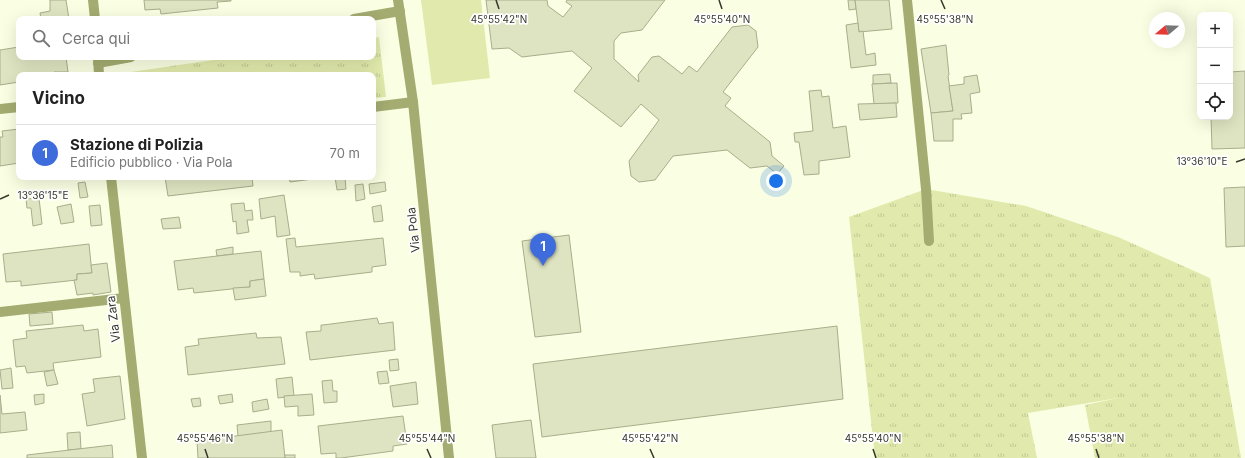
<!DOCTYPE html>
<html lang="it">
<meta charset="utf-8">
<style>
:root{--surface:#fff;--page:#f2f2f2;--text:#222;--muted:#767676;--line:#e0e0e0;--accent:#3e6cdd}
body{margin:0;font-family:Inter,sans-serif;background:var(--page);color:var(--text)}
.controls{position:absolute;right:12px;top:12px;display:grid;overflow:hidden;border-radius:8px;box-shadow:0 4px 16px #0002}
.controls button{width:36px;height:36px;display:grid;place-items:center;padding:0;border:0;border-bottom:1px solid var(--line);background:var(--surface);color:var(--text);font:20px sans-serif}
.compass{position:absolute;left:1149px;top:12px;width:36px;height:36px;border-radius:50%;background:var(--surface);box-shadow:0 4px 16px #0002;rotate:251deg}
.you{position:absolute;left:776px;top:181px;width:14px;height:14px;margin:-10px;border:3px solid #fff;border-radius:50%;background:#1a73e8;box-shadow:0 0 0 6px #1a73e833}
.badge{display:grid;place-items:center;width:26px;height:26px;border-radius:50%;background:var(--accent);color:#fff;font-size:13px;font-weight:700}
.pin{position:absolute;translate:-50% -33px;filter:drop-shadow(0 1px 2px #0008)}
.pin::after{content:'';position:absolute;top:21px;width:14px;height:12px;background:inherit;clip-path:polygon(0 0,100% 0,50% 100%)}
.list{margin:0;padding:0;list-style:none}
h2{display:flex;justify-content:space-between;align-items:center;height:52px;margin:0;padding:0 16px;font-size:17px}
h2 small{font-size:13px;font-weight:400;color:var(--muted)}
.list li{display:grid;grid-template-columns:26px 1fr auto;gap:12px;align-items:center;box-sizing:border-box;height:56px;padding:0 16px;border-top:1px solid var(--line)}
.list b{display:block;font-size:15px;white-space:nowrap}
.list p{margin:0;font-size:13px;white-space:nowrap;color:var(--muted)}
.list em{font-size:13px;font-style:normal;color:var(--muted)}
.icon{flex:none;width:22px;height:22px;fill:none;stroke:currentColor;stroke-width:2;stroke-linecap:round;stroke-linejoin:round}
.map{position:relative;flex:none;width:1245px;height:458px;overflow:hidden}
.search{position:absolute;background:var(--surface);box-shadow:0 4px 16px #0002;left:16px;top:16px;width:360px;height:44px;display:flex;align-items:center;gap:10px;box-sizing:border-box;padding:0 14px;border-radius:8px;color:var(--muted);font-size:15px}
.panel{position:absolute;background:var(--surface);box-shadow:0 4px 16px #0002;left:16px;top:72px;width:360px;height:108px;border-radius:8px}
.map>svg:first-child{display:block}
.grass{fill:url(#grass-tufts)}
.pitch{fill:#e1eaac}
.building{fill:#dee4c1;stroke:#a8ad8c}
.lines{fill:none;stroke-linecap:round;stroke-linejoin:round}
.minor{stroke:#a4ac71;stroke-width:10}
.ticks{fill:none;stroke:#353729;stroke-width:1.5}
.labels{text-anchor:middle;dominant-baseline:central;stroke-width:3.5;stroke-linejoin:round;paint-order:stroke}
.street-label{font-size:12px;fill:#353729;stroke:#fff}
.ticks-label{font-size:10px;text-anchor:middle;fill:#353729;stroke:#fff;stroke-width:3.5;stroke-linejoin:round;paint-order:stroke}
</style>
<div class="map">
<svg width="1245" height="458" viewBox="0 0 1245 458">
<defs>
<pattern id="grass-tufts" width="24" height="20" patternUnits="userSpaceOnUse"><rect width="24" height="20" fill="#e1eaac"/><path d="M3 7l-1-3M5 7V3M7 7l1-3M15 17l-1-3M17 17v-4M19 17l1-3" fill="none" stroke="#c2c994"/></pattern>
</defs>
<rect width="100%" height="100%" fill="#faffe3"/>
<g class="grass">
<polygon points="379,37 386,97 373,98 373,75 110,75 234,57 373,57 373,38"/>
<polygon points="926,189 1026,206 1118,237 1210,278 1241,458 1095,458 1085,405 1118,398 1028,413 1037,458 875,458 849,217"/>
</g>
<polygon class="pitch" points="421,0 481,0 490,78 432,85"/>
<g class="building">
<polygon points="50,0 66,0 69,19 41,19 40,13 50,11"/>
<polygon points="144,0 231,0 231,1 217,2 218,8 161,14 160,9 145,10"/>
<polygon points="486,0 547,0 548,6 563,17 572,6 566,2 567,0 665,0 642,30 621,33 614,41 614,59 639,82 638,75 652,57 659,56 682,74 689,66 697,72 732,27 748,25 756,31 758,47 723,92 731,98 725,106 770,142 772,156 784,166 777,174 767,166 750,168 727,150 673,156 655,180 639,182 631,176 629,161 659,120 641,104 621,127 574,91 592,68 572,51 522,57 509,48 492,49"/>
<polygon points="848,0 855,0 856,9 849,10"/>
<polygon points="855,0 889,0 892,29 859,32"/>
<polygon points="858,23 859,32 863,31 866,55 875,53 876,65 851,68 846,25"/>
<polygon points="946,45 949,75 948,76 953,111 931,113 921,49"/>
<polygon points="19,47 19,57 66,57 68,72 54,72 53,75 19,75 19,82 0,85 0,50"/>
<polygon points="1245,71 1245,148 1212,149 1211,117 1230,117 1230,72"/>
<polygon points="890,74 891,83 873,84 873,75"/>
<polygon points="977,75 980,92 970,94 972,113 961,114 962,119 953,119 953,141 934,141 931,113 953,111 949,86 964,84 964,77"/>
<polygon points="897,83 898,103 874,104 872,84"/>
<polygon points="821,90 822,97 829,96 833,128 846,126 850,157 819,161 819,174 804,175 799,142 795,142 794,133 813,131 809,91"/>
<polygon points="896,103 897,117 860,120 858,104"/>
<polygon points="19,129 19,163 0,166 0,137 3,137 2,131"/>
<polygon points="165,177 252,177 253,186 168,196"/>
<polygon points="289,177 328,177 290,182"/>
<polygon points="335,177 345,177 346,189 337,190"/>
<polygon points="85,182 88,197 80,198 78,183"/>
<polygon points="385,182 386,191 370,194 369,184"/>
<polygon points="363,184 365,199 356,201 355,185"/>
<polygon points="1245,187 1245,246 1226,247 1224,188"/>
<polygon points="284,195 290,235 277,237 275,216 261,219 259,199"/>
<polygon points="39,198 42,224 33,226 31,208 27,208 26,199"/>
<polygon points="244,203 245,211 252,210 253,220 247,220 249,232 237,234 236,221 233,222 231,204"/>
<polygon points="71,204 74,222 61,224 57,207"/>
<polygon points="100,205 102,225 91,226 89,206"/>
<polygon points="381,205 383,221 374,222 372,207"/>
<polygon points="179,217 181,228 163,229 161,219"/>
<polygon points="569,235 581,332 535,337 522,241"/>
<polygon points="295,238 296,247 383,238 386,265 372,267 372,272 315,279 314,274 300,276 300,272 290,272 286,239"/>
<polygon points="89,244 92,273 77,274 77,280 21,286 21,281 6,282 3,254"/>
<polygon points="233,247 233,254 217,256 216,250"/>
<polygon points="261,251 264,279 250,281 250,287 194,293 193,288 178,290 174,261"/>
<polygon points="107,263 111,292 93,295 93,293 77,295 74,280 77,280 77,274 92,273 91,265"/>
<polygon points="264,279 266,296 235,300 233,288 250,287 250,281"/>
<polygon points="52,312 53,324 30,326 29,314"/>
<polygon points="377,318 379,324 393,322 395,350 310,360 306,332 321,331 321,325 323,325"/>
<polygon points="83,325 84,331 98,329 101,357 53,363 54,370 27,373 25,366 16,367 13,340 27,338 26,331"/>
<polygon points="837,326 843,399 542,437 533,364"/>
<polygon points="256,333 257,338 281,337 285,364 188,375 185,347 199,345 198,339"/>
<polygon points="398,359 399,370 390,371 389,360"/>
<polygon points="11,368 13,388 2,389 0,370"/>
<polygon points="54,370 58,384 47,386 44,372"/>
<polygon points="387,371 389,383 379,384 377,372"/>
<polygon points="120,376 125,419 87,426 82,394 95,392 93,379"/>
<polygon points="292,377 294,396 278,398 276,379"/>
<polygon points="332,380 333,391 337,391 337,402 324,403 322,381"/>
<polygon points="416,382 418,404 393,407 390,386"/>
<polygon points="44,394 44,403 35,405 34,395"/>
<polygon points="232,394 233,402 220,404 218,396"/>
<polygon points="312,394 314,415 298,416 298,406 285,407 284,396"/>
<polygon points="0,395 2,414 25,412 27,430 0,433"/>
<polygon points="200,398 201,406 193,407 191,399"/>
<polygon points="267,399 269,409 253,412 252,402"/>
<polygon points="403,416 407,444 393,446 393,451 341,458 336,458 336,453 321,454 318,426"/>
<polygon points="531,420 536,458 496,458 492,425"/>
<polygon points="271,421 271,432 238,436 237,425"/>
<polygon points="282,430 285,458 198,458 197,441"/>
<polygon points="80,432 81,449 68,450 67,433"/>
<polygon points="112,445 113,458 27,458 27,455"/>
<rect x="285" y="455" width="10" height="3"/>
</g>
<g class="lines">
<g class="minor">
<polyline points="93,0 95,19"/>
<polyline points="398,0 413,102 449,458"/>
<polyline points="907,0 926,189 929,241"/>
<polyline points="354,19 400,11"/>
<polyline points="98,57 99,75"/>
<polyline points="98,63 131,57"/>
<polyline points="373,107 413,102"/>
<polyline points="0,109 19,107"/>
<polyline points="111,177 142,458"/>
<polyline points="0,312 124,298"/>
</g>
</g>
<path class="ticks" d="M 496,0 L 499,9M 719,0 L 722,9M 941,0 L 945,9M 1236,162 L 1245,159M 0,199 L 9,195M 205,449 L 208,458M 427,449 L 431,458M 650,449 L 654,458M 873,449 L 876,458M 1096,449 L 1099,458"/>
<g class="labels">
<g class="street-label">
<text transform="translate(413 230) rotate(-96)">Via Pola</text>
<text transform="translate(113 319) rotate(-97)">Via Zara</text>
</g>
</g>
<g class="ticks-label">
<text x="499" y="23">45°55'42"N</text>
<text x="722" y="23">45°55'40"N</text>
<text x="945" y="23">45°55'38"N</text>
<text x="1202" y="165">13°36'10"E</text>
<text x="43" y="199">13°36'15"E</text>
<text x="205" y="442">45°55'46"N</text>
<text x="427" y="442">45°55'44"N</text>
<text x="650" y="442">45°55'42"N</text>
<text x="873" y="442">45°55'40"N</text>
<text x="1096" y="442">45°55'38"N</text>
</g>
</svg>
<div class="controls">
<button>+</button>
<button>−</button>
<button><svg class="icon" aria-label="locate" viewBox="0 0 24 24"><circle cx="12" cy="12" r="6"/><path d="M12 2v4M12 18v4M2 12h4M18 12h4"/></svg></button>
</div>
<svg class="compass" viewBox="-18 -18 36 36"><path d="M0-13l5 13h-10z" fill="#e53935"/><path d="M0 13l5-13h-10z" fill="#767676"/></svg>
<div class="you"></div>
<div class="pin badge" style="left:543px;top:266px">1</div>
<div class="search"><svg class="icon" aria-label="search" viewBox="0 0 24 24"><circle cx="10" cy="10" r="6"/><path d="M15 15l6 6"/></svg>Cerca qui</div>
<section class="panel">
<h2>Vicino<small></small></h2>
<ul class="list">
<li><span class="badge">1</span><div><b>Stazione di Polizia</b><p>Edificio pubblico · Via Pola</p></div><em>70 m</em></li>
</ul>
</section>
</div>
